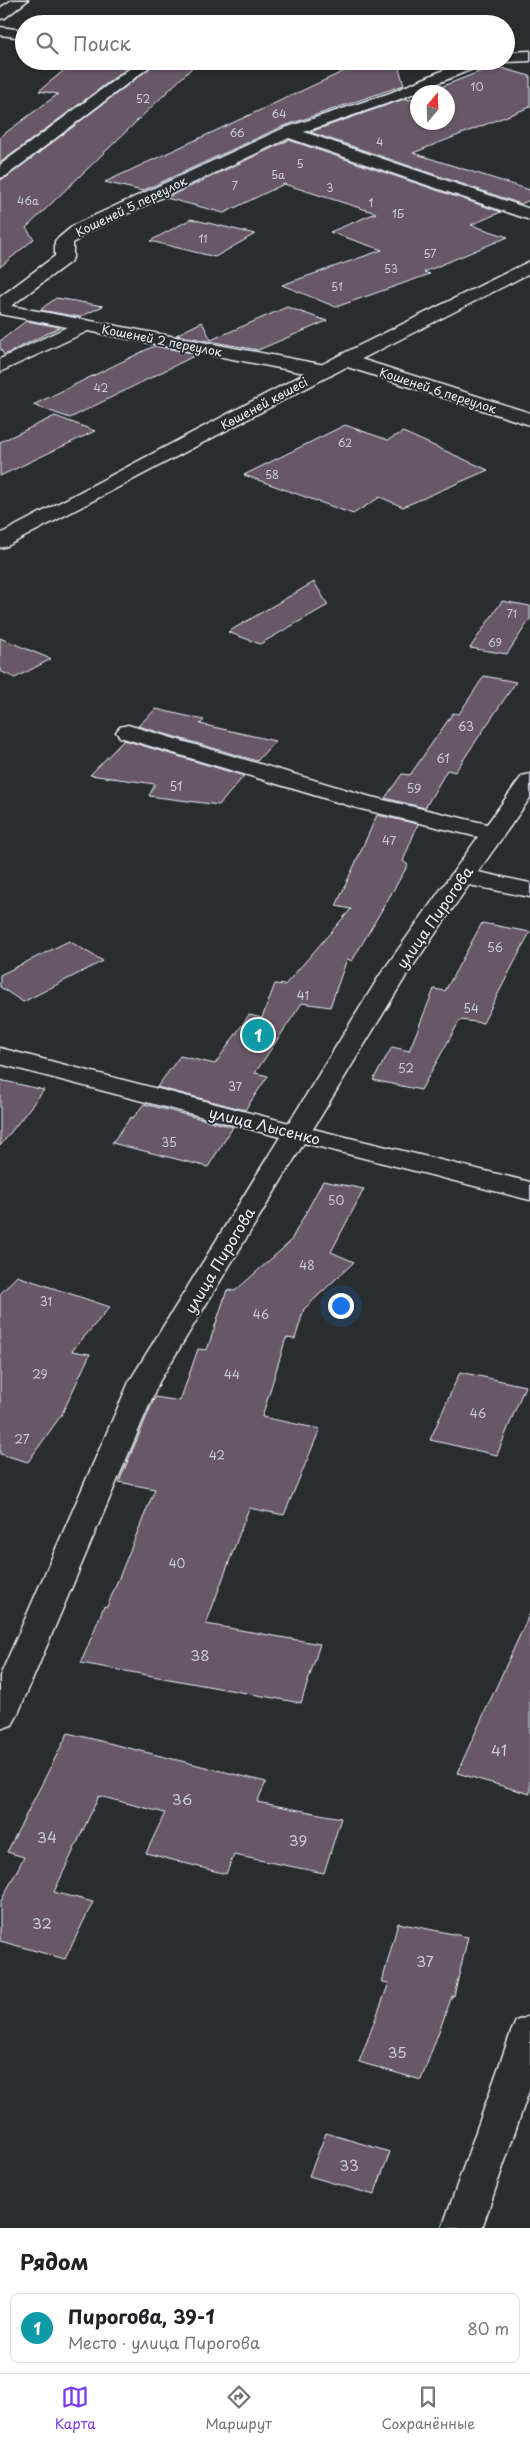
<!DOCTYPE html>
<html lang="ru">
<meta charset="utf-8">
<style>
:root{--surface:#fff;--page:#f2f2f2;--text:#202124;--muted:#757577;--line:#e0e0e0;--accent:#7c3aed}
body{margin:0;font-family:"Playpen Sans",sans-serif;background:var(--page);color:var(--text)}
.compass{position:absolute;left:410px;top:85px;width:45px;height:45px;border-radius:50%;background:var(--surface);box-shadow:0 1px 4px #0004;rotate:19deg}
.you{position:absolute;left:340px;top:1305px;width:18px;height:18px;margin:-12px;border:4px solid #fff;border-radius:50%;background:#1a73e8;box-shadow:0 0 0 8px #1a73e833}
.badge{display:grid;place-items:center;width:32px;height:32px;border-radius:50%;background:var(--accent);color:#fff;font-size:16px;font-weight:700}
.pin{position:absolute;translate:-50% -50%;border:2px solid #fff;box-shadow:0 1px 5px #0006}
.list{margin:0;padding:0;list-style:none}
h2{display:flex;justify-content:space-between;align-items:center;height:65px;margin:0;padding:0 20px;font-size:21px}
h2 small{font-size:16px;font-weight:400;color:var(--muted)}
.list li{display:grid;grid-template-columns:32px 1fr auto;gap:15px;align-items:center;box-sizing:border-box;height:70px;margin:0 10px 10px;padding:0 10px;border:1px solid var(--line);border-radius:8px}
.list b{display:block;font-size:19px;white-space:nowrap}
.list p{margin:0;font-size:16px;white-space:nowrap;color:var(--muted)}
.list em{font-size:16px;font-style:normal;color:var(--muted)}
.icon{flex:none;width:28px;height:28px;fill:none;stroke:currentColor;stroke-width:2;stroke-linecap:round;stroke-linejoin:round}
.map{position:relative;flex:none;width:530px;height:2228px;overflow:hidden}
.search{position:absolute;background:var(--surface);box-shadow:0 1px 4px #0004;left:15px;right:15px;top:15px;height:55px;display:flex;align-items:center;gap:12px;box-sizing:border-box;padding:0 18px;border-radius:28px;color:var(--muted);font-size:19px}
.sheet{height:145px;background:var(--surface)}
nav{display:flex;justify-content:space-around;align-items:center;box-sizing:border-box;height:70px;border-top:1px solid var(--line);background:var(--surface);font-size:14px;color:var(--muted)}
nav a{display:grid;justify-items:center;gap:2px}
nav .on{color:var(--accent)}
.map>svg:first-child{display:block}
.building{fill:#685966;stroke:#e8f1f8}
.lines{fill:none;stroke-linecap:round;stroke-linejoin:round}
.minor-casing{stroke:#e8f1f8;stroke-width:3}
.secondary-casing{stroke:#e8f1f8;stroke-width:3}
.minor{fill:#2a2d2e;fill-rule:evenodd}
.secondary{fill:#2a2d2e;fill-rule:evenodd}
.labels{text-anchor:middle;dominant-baseline:central;stroke-width:4;stroke-linejoin:round;paint-order:stroke}
.far-number-label{font-size:11px;fill:#c8cbd4}
.far-street-label{font-size:12px;fill:#e8f1f8;stroke:#2a2d2e}
.number-label{font-size:12px;fill:#c8cbd4}
.street-label{font-size:15px;fill:#e8f1f8;stroke:#2a2d2e}
.near-number-label{font-size:15px;fill:#c8cbd4}
</style>
<div class="map">
<svg width="530" height="2228" viewBox="0 0 530 2228">
<rect width="100%" height="100%" fill="#2a2d2e"/>
<filter id="ink" filterUnits="userSpaceOnUse"><feTurbulence type="fractalNoise" baseFrequency=".02" numOctaves="2"/><feDisplacementMap in="SourceGraphic" scale="10" xChannelSelector="R" yChannelSelector="G"/><feConvolveMatrix kernelMatrix="1 2 1 2 8 2 1 2 1" color-interpolation-filters="sRGB"/></filter>
<g filter="url(#ink)">
<g class="building">
<polygon points="75,61 137,61 0,163 0,137 58,94 39,91"/>
<polygon points="154,65 194,66 26,228 34,239 0,267 0,180 7,177"/>
<polygon points="398,65 404,85 281,127 142,191 105,182 353,67"/>
<polygon points="494,66 530,76 530,107 413,153 530,190 530,200 521,204 310,132 407,98 408,100 418,97 418,122 448,122 448,92 428,92"/>
<polygon points="289,140 501,212 471,225 508,237 424,272 430,274 336,307 282,285 382,250 330,232 376,213 284,184 224,213 166,198"/>
<polygon points="191,219 255,234 215,257 150,241"/>
<polygon points="56,298 103,306 80,317 40,310"/>
<polygon points="287,307 327,321 258,350 176,335 202,322 211,340"/>
<polygon points="26,321 60,327 4,355 0,348 0,341"/>
<polygon points="154,346 198,354 70,418 33,405"/>
<polygon points="55,416 95,431 0,476 0,442"/>
<polygon points="345,425 388,440 403,432 488,470 403,507 380,497 353,514 244,475"/>
<polygon points="314,582 328,605 260,644 228,632"/>
<polygon points="502,601 530,606 530,619 507,654 470,648"/>
<polygon points="0,638 51,659 15,678 0,671"/>
<polygon points="484,676 516,682 455,772 447,770 425,808 385,798 402,774 410,775 453,713 459,714"/>
<polygon points="156,709 204,720 200,724 275,741 257,761 138,726"/>
<polygon points="124,740 244,776 219,805 149,796 155,784 90,775"/>
<polygon points="377,815 418,824 403,861 408,865 352,961 347,959 330,1007 302,1003 255,1073 268,1076 245,1110 157,1087 180,1056 215,1064 249,1015 262,1018 275,984 285,985 351,909 336,906"/>
<polygon points="482,923 530,932 483,1023 460,1020 421,1090 373,1080 392,1047 409,1051 434,989 445,991"/>
<polygon points="69,941 103,961 23,1002 0,987 0,975"/>
<polygon points="0,1080 44,1090 0,1146"/>
<polygon points="144,1104 233,1127 208,1167 112,1143 131,1117 133,1118"/>
<polygon points="323,1181 364,1189 331,1252 354,1262 304,1309 295,1339 286,1338 262,1417 320,1429 284,1515 249,1508 206,1624 320,1644 301,1703 81,1663 104,1606 107,1607 155,1489 119,1482 155,1397 180,1401 198,1349 207,1350 227,1290 235,1291 290,1242"/>
<polygon points="17,1276 110,1307 72,1351 90,1354 62,1414 28,1462 0,1454 0,1294"/>
<polygon points="460,1372 525,1386 497,1455 430,1440"/>
<polygon points="530,1613 530,1794 457,1773"/>
<polygon points="68,1733 266,1782 257,1802 341,1818 324,1873 234,1855 226,1874 146,1853 165,1813 99,1796 54,1892 93,1902 65,1959 0,1941 0,1903 24,1857 7,1852"/>
<polygon points="398,1923 468,1937 454,1996 452,1996 421,2080 359,2062 389,1983 382,1982"/>
<polygon points="326,2133 390,2152 374,2195 309,2176"/>
</g>
<g class="lines">
<defs>
<g id="minor">
<polygon points="12,0 28,0 5,18 0,19 0,8"/>
<polygon points="0,27 24,30 24,38 0,35"/>
<polygon points="530,51 530,61 506,62 505,61 506,52"/>
<polygon points="140,61 157,61 6,176 0,178 0,165"/>
<polygon points="465,61 486,61 484,64 400,99 304,132 530,209 530,220 289,138 86,233 73,243 73,258 70,262 11,306 325,365 332,367 334,371 332,375 325,377 88,331 0,372 0,359 67,327 0,314 0,297 55,256 55,241 74,225 282,129 390,93"/>
<polygon points="345,354 530,413 530,425 338,364 336,360 338,356"/>
<polygon points="128,725 371,797 487,824 522,776 530,774 530,798 478,872 530,883 530,897 469,885 406,976 313,1129 530,1182 530,1200 304,1143 159,1382 17,1716 12,1725 0,1729 0,1676 129,1382 280,1137 0,1064 0,1048 289,1123 380,975 478,837 357,808 120,737 116,732 120,727"/>
<polygon points="530,2016 530,2088 482,2228 442,2228 511,2032 516,2021"/>
</g>
<polygon id="secondary" points="530,261 530,273 352,364 7,546 0,548 0,534 338,356"/>
</defs>
<use href="#minor" class="minor-casing"/>
<use href="#secondary" class="secondary-casing"/>
<use href="#minor" class="minor"/>
<use href="#secondary" class="secondary"/>
</g>
</g>
<g class="labels">
<g class="far-number-label">
<text x="477" y="86">10</text>
<text x="143" y="98">52</text>
<text x="279" y="113">64</text>
<text x="237" y="132">66</text>
<text x="380" y="141">4</text>
<text x="300" y="163">5</text>
<text x="278" y="174">5а</text>
<text x="235" y="185">7</text>
<text x="330" y="187">3</text>
<text x="28" y="200">46а</text>
<text x="371" y="202">1</text>
<text x="398" y="213">1Б</text>
<text x="203" y="238">11</text>
<text x="430" y="253">57</text>
<text x="391" y="268">53</text>
<text x="337" y="286">51</text>
<text x="101" y="387">42</text>
<text x="345" y="442">62</text>
<text x="272" y="474">58</text>
<text x="512" y="613">71</text>
<text x="495" y="642">69</text>
</g>
<g class="far-street-label">
<text transform="translate(131 206) rotate(-26)">Кошеней 5 переулок</text>
<text transform="translate(162 340) rotate(11)">Кошеней 2 переулок</text>
<text transform="translate(438 390) rotate(18)">Кошеней 6 переулок</text>
<text transform="translate(264 403) rotate(-28)">Көшеней көшесі</text>
</g>
<g class="number-label">
<text x="466" y="726">63</text>
<text x="443" y="758">61</text>
<text x="176" y="786">51</text>
<text x="414" y="788">59</text>
<text x="389" y="840">47</text>
<text x="495" y="947">56</text>
<text x="303" y="995">41</text>
<text x="471" y="1008">54</text>
<text x="406" y="1068">52</text>
<text x="235" y="1086">37</text>
<text x="169" y="1142">35</text>
<text x="336" y="1200">50</text>
<text x="307" y="1265">48</text>
<text x="46" y="1301">31</text>
<text x="261" y="1314">46</text>
<text x="40" y="1374">29</text>
<text x="232" y="1374">44</text>
<text x="478" y="1413">46</text>
<text x="22" y="1439">27</text>
<text x="217" y="1455">42</text>
<text x="177" y="1563">40</text>
</g>
<g class="street-label">
<text transform="translate(434 917) rotate(-55)">улица Пирогова</text>
<text transform="translate(265 1125) rotate(14)">улица Лысенко</text>
<text transform="translate(219 1260) rotate(-59)">улица Пирогова</text>
</g>
<g class="near-number-label">
<text x="200" y="1654">38</text>
<text x="499" y="1749">41</text>
<text x="182" y="1798">36</text>
<text x="47" y="1836">34</text>
<text x="298" y="1839">39</text>
<text x="42" y="1922">32</text>
<text x="425" y="1960">37</text>
<text x="397" y="2051">35</text>
<text x="349" y="2164">33</text>
</g>
</g>
</svg>
<svg class="compass" viewBox="-18 -18 36 36"><path d="M0-13l5 13h-10z" fill="#e53935"/><path d="M0 13l5-13h-10z" fill="#757577"/></svg>
<div class="you"></div>
<div class="pin badge" style="left:258px;top:1035px;background:#0f9aa8">1</div>
<div class="search"><svg class="icon" aria-label="search" viewBox="0 0 24 24"><circle cx="10" cy="10" r="6"/><path d="M15 15l6 6"/></svg>Поиск</div>
</div>
<section class="sheet">
<h2>Рядом<small></small></h2>
<ul class="list">
<li><span class="badge" style="background:#0f9aa8">1</span><div><b>Пирогова, 39-1</b><p>Место · улица Пирогова</p></div><em>80 m</em></li>
</ul>
</section>
<nav>
<a class="on"><svg class="icon" aria-label="map" viewBox="0 0 24 24"><path d="M3 6l6-2 6 2 6-2v14l-6 2-6-2-6 2zM9 4v14M15 6v14"/></svg>Карта</a>
<a><svg class="icon" aria-label="directions" viewBox="0 0 24 24"><path d="M12 3l9 9-9 9-9-9zM9 14v-3h6M13 9l2 2-2 2"/></svg>Маршрут</a>
<a><svg class="icon" aria-label="saved" viewBox="0 0 24 24"><path d="M7 4h10v16l-5-4-5 4z"/></svg>Сохранённые</a>
</nav>
